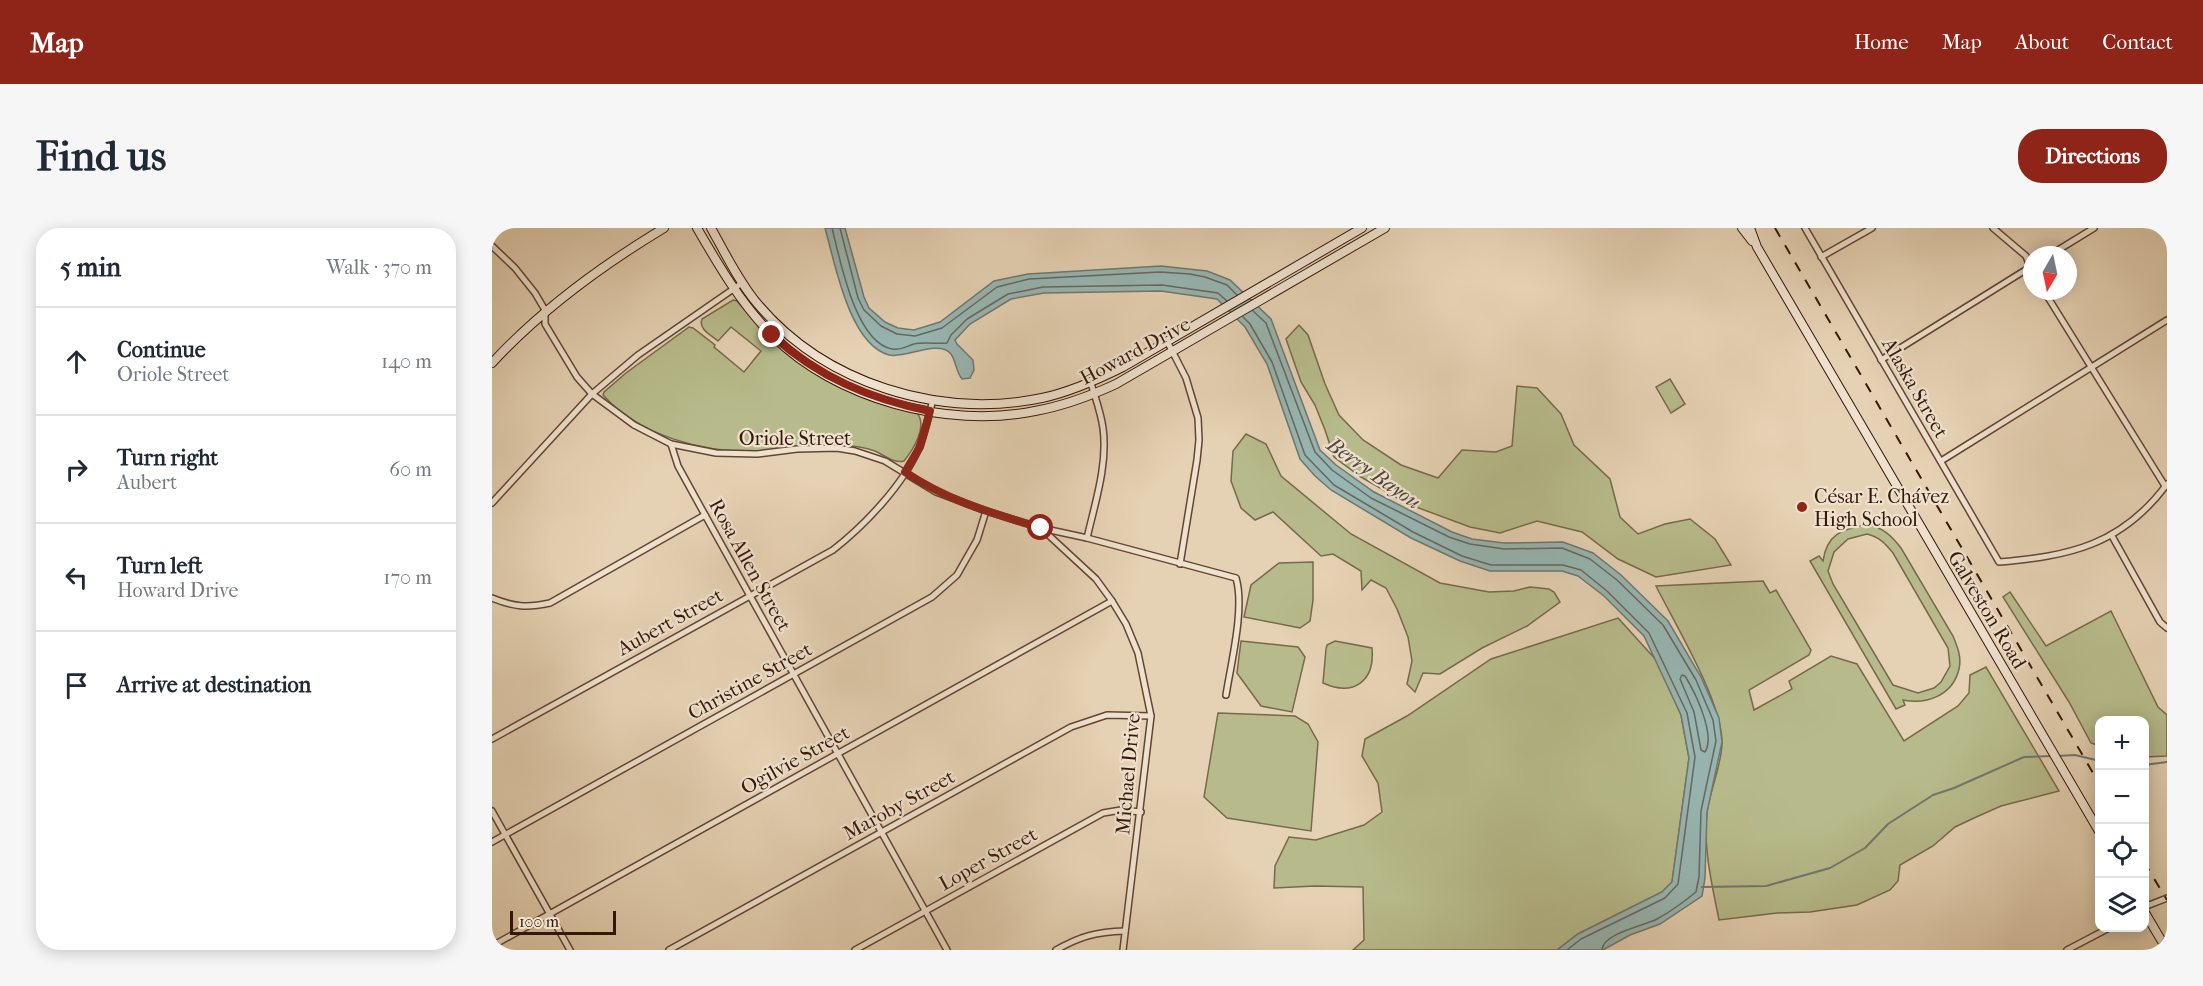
<!DOCTYPE html>
<meta charset="utf-8">
<style>
:root{--surface:#fff;--page:#f6f6f7;--text:#1f2937;--muted:#747a83;--line:#e0e1e3;--accent:#8f2418}
body{margin:0;font-family:"IM FELL French Canon",serif;background:var(--page);color:var(--text)}
.controls{position:absolute;right:18px;bottom:18px;display:grid;overflow:hidden;border-radius:12px;box-shadow:0 3px 15px #0003}
.controls button{width:54px;height:54px;display:grid;place-items:center;padding:0;border:0;border-bottom:2px solid var(--line);background:var(--surface);color:var(--text);font:30px sans-serif}
.compass{position:absolute;left:1531px;top:18px;width:54px;height:54px;border-radius:50%;background:var(--surface);box-shadow:0 3px 15px #0003;rotate:189deg}
.scale{position:absolute;left:18px;bottom:15px;width:106px;box-sizing:border-box;padding-left:6px;border:3px solid #361808;border-top:0;font-size:16px;line-height:21px;white-space:nowrap;color:#361808;-webkit-text-stroke:4px #eee1ce;paint-order:stroke}
.stop{position:absolute;width:18px;height:18px;margin:-14px;border:4px solid #8f2418;border-radius:50%;background:#fff}
.stop.end{background:#8f2418;border-color:#fff;box-shadow:0 2px 6px #0008}
.list{margin:0;padding:0;list-style:none}
h2{display:flex;justify-content:space-between;align-items:center;height:78px;margin:0;padding:0 24px;font-size:26px}
h2 small{font-size:20px;font-weight:400;color:var(--muted)}
.list li{display:grid;grid-template-columns:39px 1fr auto;gap:18px;align-items:center;box-sizing:border-box;height:108px;padding:0 24px;border-top:2px solid var(--line)}
.list b{display:block;font-size:22px;white-space:nowrap}
.list p{margin:0;font-size:20px;white-space:nowrap;color:var(--muted)}
.list em{font-size:20px;font-style:normal;color:var(--muted)}
.icon{flex:none;width:33px;height:33px;fill:none;stroke:currentColor;stroke-width:2;stroke-linecap:round;stroke-linejoin:round}
.map{position:relative;flex:none;width:1675px;height:722px;overflow:hidden;border-radius:24px}
header{display:flex;align-items:center;gap:36px;box-sizing:border-box;height:84px;padding:0 30px;background:var(--accent);color:#fff}
header strong{font-size:28px}
nav{display:flex;gap:33px;margin-inline-start:auto;font-size:21px}
.intro{display:flex;align-items:center;justify-content:space-between;box-sizing:border-box;height:144px;padding:0 36px}
h1{margin:0;font-size:42px}
.button{padding:15px 27px;border-radius:24px;background:var(--accent);color:#fff;font-size:21px;font-weight:700}
main{display:flex;gap:36px;padding:0 36px}
aside{flex:1;background:var(--surface);border-radius:24px;box-shadow:0 3px 15px #0003}
.map>svg:first-child{display:block}
.green{fill:#b7bb8b;stroke:#766a4a;stroke-width:1.5;fill-rule:evenodd}
.water{fill:#97b6b3;stroke:#70776f;stroke-width:1.5}
.lines{fill:none;stroke-linecap:round;stroke-linejoin:round}
.shore{stroke:#66675e;stroke-width:1.5}
.stream{stroke:#70776f;stroke-width:2}
.street-casing{stroke:#624633;stroke-width:8}
.secondary-casing{stroke:#361808;stroke-width:10}
.street{stroke:#eee1ce;stroke-width:5}
.secondary{stroke:#eee1ce;stroke-width:8}
.rail{stroke:#361808;stroke-width:2;stroke-dasharray:10 10;stroke-linecap:butt}
.route{stroke:#8f2418;stroke-width:8}
.poi-dot{fill:#8f2418;stroke:#eee1ce;stroke-width:2}
.labels{text-anchor:middle;dominant-baseline:central;stroke-width:4.5;stroke-linejoin:round;paint-order:stroke}
.street-label{font-size:20px;fill:#361808;stroke:#eee1ce}
.poi-label{font-size:20px;fill:#361808;stroke:#eee1ce;text-anchor:start}
.water-label{font-size:21px;font-style:italic;fill:#53473b;stroke:#eee1ce}
</style>
<header>
<strong>Map</strong>
<nav><a>Home</a><a>Map</a><a>About</a><a>Contact</a></nav>
</header>
<div class="intro"><h1>Find us</h1><a class="button">Directions</a></div>
<main>
<aside>
<h2>5 min<small>Walk · 370 m</small></h2>
<ul class="list">
<li><svg class="icon" aria-label="ahead" viewBox="0 0 24 24"><path d="M12 20V5M6 11l6-6 6 6"/></svg><div><b>Continue</b><p>Oriole Street</p></div><em>140 m</em></li>
<li><svg class="icon" aria-label="right" viewBox="0 0 24 24"><path d="M7 20v-9h11M14 6l5 5-5 5"/></svg><div><b>Turn right</b><p>Aubert</p></div><em>60 m</em></li>
<li><svg class="icon" aria-label="left" viewBox="0 0 24 24"><path d="M17 20v-9H6M10 6l-5 5 5 5"/></svg><div><b>Turn left</b><p>Howard Drive</p></div><em>170 m</em></li>
<li><svg class="icon" aria-label="arrive" viewBox="0 0 24 24"><path d="M6 21V4h12l-3 4 3 4H6"/></svg><div><b>Arrive at destination</b></div></li>
</ul>
</aside>
<div class="map">
<svg width="1675" height="722" viewBox="0 0 1675 722">
<rect width="100%" height="100%" fill="#e5d1b3"/>
<filter id="stains"><feTurbulence type="fractalNoise" baseFrequency=".00333" numOctaves="4"/><feColorMatrix values="0 0 0 0 .2 0 0 0 0 .09 0 0 0 0 .02 0 0 0 .5 -.17"/></filter>
<radialGradient id="worn" r=".72"><stop offset=".6" stop-color="#630" stop-opacity="0"/><stop offset="1" stop-color="#630" stop-opacity=".3"/></radialGradient>
<g class="green">
<path d="M 241,72 L 245,73 C 297,136 346,166 425,185 C 436,198 421,222 412,233 C 402,236 392,227 383,223 C 374,220 365,218 356,218 C 325,215 296,221 265,223 C 211,225 148,208 111,167 L 112,164 L 134,145 L 197,99 L 201,100 L 223,117 L 222,119 L 252,144 L 269,123 L 239,99 L 226,113 C 219,107 206,101 210,91 Z"/>
<polygon points="807,97 816,107 833,156 847,187 871,212 909,237 946,250 970,222 1004,224 1020,218 1025,158 1045,160 1069,186 1082,217 1118,251 1128,289 1146,306 1173,296 1198,291 1223,311 1239,337 1164,349 1126,331 1090,304 1045,293 1008,305 978,299 916,276 869,249 842,229 833,202 823,177 809,154 794,111"/>
<polygon points="1178,151 1193,176 1179,185 1164,159"/>
<polygon points="754,206 774,216 789,248 859,306 948,355 997,364 1022,363 1038,359 1057,361 1062,364 1068,374 1035,398 990,420 948,446 931,445 923,464 915,456 920,433 916,409 905,381 894,360 879,352 870,362 869,343 841,326 829,328 781,284 763,292 749,280 739,253 741,223"/>
<path d="M 1375,296 C 1391,300 1399,307 1409,320 L 1461,408 C 1465,418 1470,429 1467,441 C 1461,467 1435,477 1411,472 L 1413,477 L 1404,481 L 1318,333 L 1327,328 L 1331,333 C 1335,306 1349,302 1375,296 ZM 1375,306 C 1387,309 1393,315 1401,325 L 1456,420 L 1458,438 L 1449,454 L 1442,460 L 1426,465 L 1401,457 L 1341,356 L 1336,343 L 1342,324 L 1356,311 Z"/>
<polygon points="821,334 821,372 818,393 808,400 752,389 759,357 787,335"/>
<path d="M 1271,353 L 1278,365 L 1284,362 L 1319,422 L 1317,427 L 1257,462 L 1262,482 L 1300,461 L 1297,453 L 1339,428 L 1365,436 L 1412,513 L 1466,478 L 1477,465 L 1478,447 L 1494,439 L 1567,563 L 1509,578 L 1482,590 L 1463,599 L 1441,618 L 1408,637 L 1406,653 L 1398,662 L 1365,677 L 1318,684 L 1285,685 L 1227,692 C 1220,656 1211,621 1215,584 C 1218,562 1231,533 1230,513 C 1229,472 1183,396 1164,358 Z"/>
<polygon points="1518,364 1554,418 1619,383 1666,479 1675,487 1675,528 1653,529 1652,493 1608,493 1607,518 1599,515 1577,474 1511,369"/>
<polygon points="1126,390 1165,433 1189,487 1197,530 1180,654 1170,664 1086,706 1065,722 861,722 872,712 871,659 823,658 782,660 783,638 797,609 824,612 872,597 890,584 886,555 870,528 873,511 915,488 999,431"/>
<polygon points="749,413 806,419 813,429 800,484 769,478 745,445"/>
<path d="M 843,413 L 880,420 C 883,453 862,469 831,455 L 834,421 L 835,417 Z"/>
<polygon points="726,485 803,488 816,496 826,514 819,603 735,590 712,569"/>
</g>
<path class="water" d="M 333,0 L 353,0 L 372,69 L 377,80 L 393,94 L 406,100 L 422,102 L 448,94 L 502,53 L 536,46 L 669,38 L 715,43 L 738,52 L 779,91 L 828,222 L 844,237 L 882,264 L 960,304 L 980,311 L 1012,315 L 1071,314 L 1101,325 L 1129,347 L 1176,393 L 1209,449 L 1227,490 L 1230,514 L 1215,584 L 1213,650 L 1210,668 L 1168,696 L 1138,707 L 1111,722 L 1065,722 L 1086,706 L 1170,664 L 1180,654 L 1197,530 L 1189,487 L 1152,408 L 1112,368 L 1086,348 L 1070,343 L 998,343 L 968,333 L 919,310 L 839,262 L 823,248 L 808,231 L 775,136 L 753,99 L 725,71 L 669,63 L 552,65 L 519,71 L 478,96 L 463,112 L 465,116 L 481,132 L 482,142 L 478,150 L 470,151 C 464,144 464,133 459,126 C 446,111 413,131 397,127 C 357,116 343,35 333,0 Z"/>
<g class="lines">
<g class="shore">
<path d="M 340,0 C 348,31 363,114 400,121 C 409,123 414,118 422,116 C 432,114 445,116 455,115 L 459,107 L 475,91 L 516,66 L 551,59 L 670,57 L 726,65 L 735,73"/>
<polyline points="348,0 366,70 372,82 389,98 405,106 423,108 450,100 505,59 537,51 668,44 698,46 713,49 735,57 745,67"/>
<path d="M 761,83 L 774,95 L 823,224 L 840,242 L 879,270 L 957,309 L 978,316 L 1012,321 L 1070,320 L 1098,331 L 1125,352 L 1171,397 L 1204,452 L 1221,492 L 1224,513 L 1209,583 L 1207,649 L 1204,664 C 1193,673 1178,684 1165,691 C 1152,698 1111,705 1110,722"/>
<polyline points="751,89 758,96 780,134 813,227 842,257 921,304 970,328 999,337 1071,337 1089,342 1115,363 1157,405 1195,485 1203,529 1186,656 1173,670 1089,711 1075,722"/>
<path d="M 1190,447 L 1193,448 C 1203,464 1224,507 1213,524 L 1209,522 L 1202,484 L 1188,451 Z"/>
</g>
<g class="stream">
<polyline points="1565,528 1583,527 1608,533"/>
<polyline points="1652,537 1675,534"/>
<polyline points="1210,659 1274,658 1338,640 1373,620 1396,596 1441,567 1462,560 1532,529 1560,528"/>
</g>
<defs>
<g id="street">
<path d="M 1313,0 L 1507,334 C 1578,328 1630,317 1675,256"/>
<polyline points="1501,0 1534,28 1540,44"/>
<path d="M 0,18 L 23,40 L 43,65 L 53,82 L 53,96 L 85,149 L 100,166 L 142,197 L 179,216 L 224,225 L 265,226 L 305,221 L 345,220 L 363,223 L 393,233 L 444,264 L 494,283 L 549,300 L 595,310 L 744,350 C 753,380 739,435 734,467"/>
<polyline points="1558,27 1602,0"/>
<polyline points="1329,29 1380,0"/>
<polyline points="1552,63 1673,258"/>
<polyline points="675,113 694,150 706,190 707,212 705,232 688,336"/>
<polyline points="1389,132 1540,38"/>
<polyline points="179,216 186,238 213,287 455,722"/>
<polyline points="1449,233 1675,92"/>
<polyline points="0,275 100,166 146,127 250,55"/>
<polyline points="551,302 604,351 620,373 634,396 646,425 659,488 631,722"/>
<polyline points="1620,308 1668,394 1675,400"/>
<path d="M 595,310 C 603,275 616,236 611,200 C 609,185 603,169 599,155"/>
<path d="M 0,370 C 22,379 35,380 58,375 L 213,287"/>
<path d="M 0,511 L 341,322 C 373,297 411,257 427,220 C 433,205 437,188 441,171"/>
<polyline points="0,583 78,722"/>
<polyline points="0,614 440,369 465,347 485,312 494,283"/>
<polyline points="1652,679 1675,670"/>
<polyline points="0,718 620,373"/>
<polyline points="177,722 579,499 615,487 659,488"/>
<polyline points="363,722 611,585 629,582 649,584"/>
<path d="M 564,722 C 589,708 604,704 633,703"/>
<polyline points="1575,722 1617,700"/>
</g>
<g id="secondary">
<path d="M 205,0 C 227,38 249,76 281,108 C 344,171 455,201 543,183 C 571,178 598,168 624,156 L 893,0"/>
<path d="M 219,0 C 233,25 246,52 264,74 C 332,156 447,191 550,170 C 578,164 605,152 631,139 L 870,0"/>
<polyline points="1250,0 1260,13"/>
<polyline points="1258,0 1265,19 1608,605"/>
<path d="M 0,135 C 50,81 109,38 172,0"/>
<polyline points="1652,683 1675,722"/>
</g>
</defs>
<use href="#street" class="street-casing"/>
<use href="#secondary" class="secondary-casing"/>
<use href="#street" class="street"/>
<use href="#secondary" class="secondary"/>
<g class="rail">
<polyline points="1283,0 1608,557"/>
<polyline points="1652,634 1675,672"/>
</g>
</g>
<g class="lines">
<path class="route" d="M 280,107 C 326,149 378,171 438,183 L 428,219 L 413,244 C 456,273 500,285 549,300"/>
</g>
<circle class="poi-dot" cx="1310" cy="279" r="6"/>
<g class="labels">
<g class="street-label">
<text transform="translate(643 123) rotate(-28)">Howard Drive</text>
<text transform="translate(1423 160) rotate(60)">Alaska Street</text>
<text x="303" y="210">Oriole Street</text>
<text transform="translate(258 337) rotate(61)">Rosa Allen Street</text>
<text transform="translate(1495 382) rotate(59)">Galveston Road</text>
<text transform="translate(178 394) rotate(-29)">Aubert Street</text>
<text transform="translate(258 453) rotate(-29)">Christine Street</text>
<text transform="translate(303 532) rotate(-29)">Ogilvie Street</text>
<text transform="translate(636 546) rotate(-85)">Michael Drive</text>
<text transform="translate(407 577) rotate(-29)">Maroby Street</text>
<text transform="translate(496 631) rotate(-29)">Loper Street</text>
</g>
<g class="poi-label">
<text x="1322" y="268">César E. Chávez<tspan x="1322" dy="23">High School</tspan></text>
</g>
<g class="water-label">
<text transform="translate(882 245) rotate(35)">Berry Bayou</text>
</g>
</g>
<rect width="100%" height="100%" filter="url(#stains)"/>
<rect width="100%" height="100%" fill="url(#worn)"/>
</svg>
<div class="controls">
<button>+</button>
<button>−</button>
<button><svg class="icon" aria-label="locate" viewBox="0 0 24 24"><circle cx="12" cy="12" r="6"/><path d="M12 2v4M12 18v4M2 12h4M18 12h4"/></svg></button>
<button><svg class="icon" aria-label="layers" viewBox="0 0 24 24"><path d="M12 4l9 5-9 5-9-5zM3 14l9 5 9-5"/></svg></button>
</div>
<svg class="compass" viewBox="-18 -18 36 36"><path d="M0-13l5 13h-10z" fill="#e53935"/><path d="M0 13l5-13h-10z" fill="#747a83"/></svg>
<div class="scale">100 m</div>
<div class="stop" style="left:549px;top:300px"></div>
<div class="stop end" style="left:280px;top:107px"></div>
</div>
</main>
